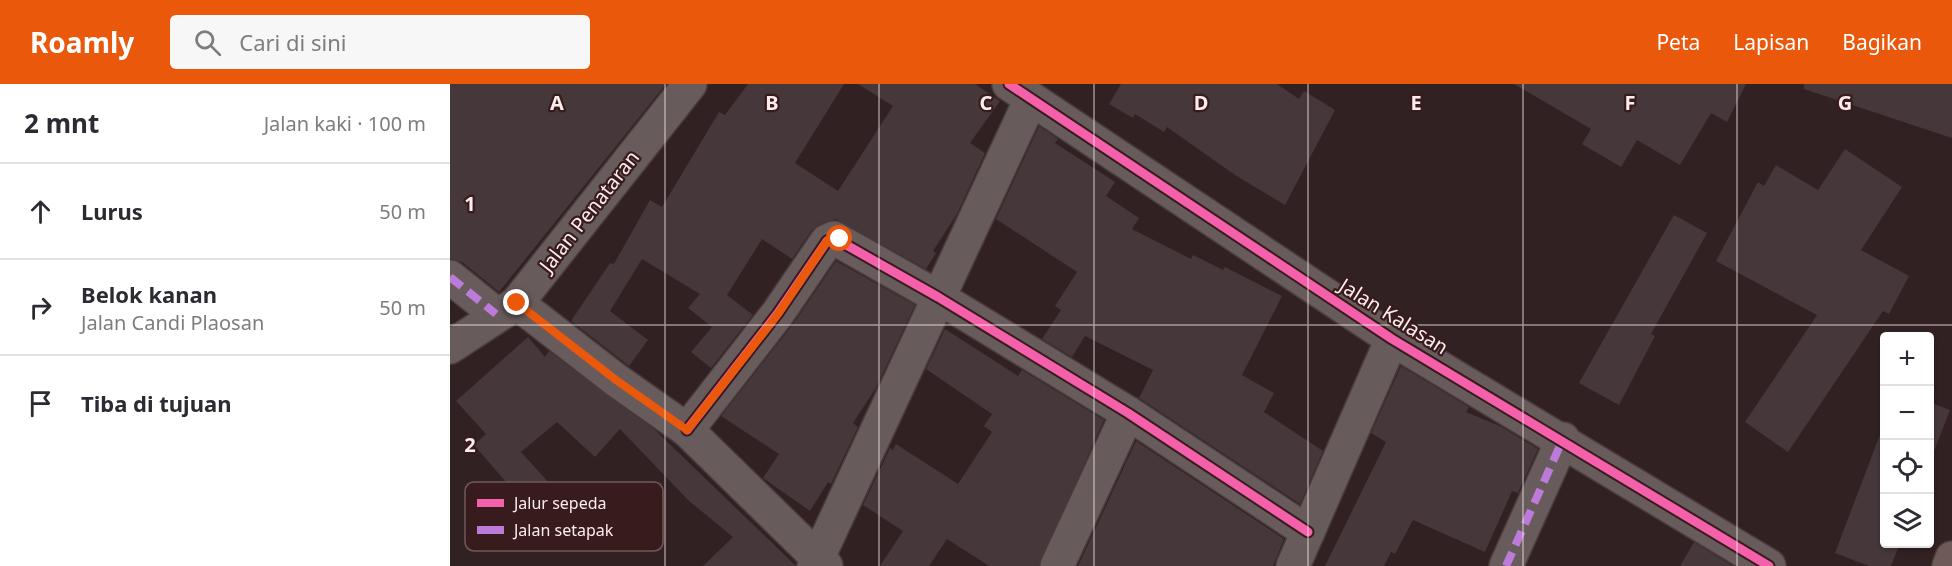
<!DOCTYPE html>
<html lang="id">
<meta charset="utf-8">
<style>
:root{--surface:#fff;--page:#f7f7f7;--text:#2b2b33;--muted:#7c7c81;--line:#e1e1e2;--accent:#ea580c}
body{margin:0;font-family:"Noto Sans",sans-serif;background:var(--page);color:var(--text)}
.controls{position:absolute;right:18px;bottom:18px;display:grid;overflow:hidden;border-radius:6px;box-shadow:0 2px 4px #0004}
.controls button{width:54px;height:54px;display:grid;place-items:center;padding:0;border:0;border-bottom:2px solid var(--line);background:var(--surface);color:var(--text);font:30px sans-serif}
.stop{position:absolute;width:18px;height:18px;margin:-14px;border:4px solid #ea580c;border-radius:50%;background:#fff}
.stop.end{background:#ea580c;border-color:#fff;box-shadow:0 2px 6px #0008}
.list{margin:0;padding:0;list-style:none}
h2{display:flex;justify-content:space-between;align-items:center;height:78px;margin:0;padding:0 24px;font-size:26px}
h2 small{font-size:20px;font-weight:400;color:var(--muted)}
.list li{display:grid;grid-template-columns:39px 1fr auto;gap:18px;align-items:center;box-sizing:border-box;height:96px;padding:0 24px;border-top:2px solid var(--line)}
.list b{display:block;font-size:22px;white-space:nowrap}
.list p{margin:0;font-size:20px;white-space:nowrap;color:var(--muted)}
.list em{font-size:20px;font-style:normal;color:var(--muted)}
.icon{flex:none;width:33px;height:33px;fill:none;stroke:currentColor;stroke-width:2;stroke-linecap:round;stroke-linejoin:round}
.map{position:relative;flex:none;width:1502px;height:482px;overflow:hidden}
header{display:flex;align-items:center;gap:36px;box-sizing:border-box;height:84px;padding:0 30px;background:var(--accent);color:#fff}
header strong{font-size:28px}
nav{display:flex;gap:33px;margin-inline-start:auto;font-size:21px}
.search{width:420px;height:54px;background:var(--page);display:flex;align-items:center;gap:15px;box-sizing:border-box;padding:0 21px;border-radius:6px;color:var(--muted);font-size:22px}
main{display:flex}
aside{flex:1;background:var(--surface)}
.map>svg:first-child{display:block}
.building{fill:#45373a}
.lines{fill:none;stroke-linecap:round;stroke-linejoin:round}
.minor-casing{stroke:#4a3c3d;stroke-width:36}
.major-casing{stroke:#4a3c3d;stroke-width:36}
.minor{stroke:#685b5b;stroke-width:33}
.major{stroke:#6e5b58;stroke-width:33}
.quiet{stroke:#bd7bd9;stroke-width:8;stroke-dasharray:15 8;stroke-linecap:butt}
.cycleway-casing{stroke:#381b1c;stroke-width:13}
.cycleway{stroke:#f560ab;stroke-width:9}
.route{stroke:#ea580c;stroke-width:8}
.grid{fill:none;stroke:#fdecec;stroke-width:1.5;stroke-opacity:0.55}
.labels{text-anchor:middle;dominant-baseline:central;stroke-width:4.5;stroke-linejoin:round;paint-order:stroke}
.street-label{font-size:20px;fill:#fdecec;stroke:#381b1c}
.key{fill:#381b1c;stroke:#735a5a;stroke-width:1.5}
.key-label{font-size:16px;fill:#fdecec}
.grid-label{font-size:20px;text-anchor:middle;font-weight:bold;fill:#fdecec;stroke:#381b1c;stroke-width:4.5;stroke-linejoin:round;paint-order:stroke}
</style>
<header>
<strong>Roamly</strong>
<div class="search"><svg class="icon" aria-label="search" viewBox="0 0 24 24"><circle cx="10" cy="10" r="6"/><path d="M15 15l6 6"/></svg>Cari di sini</div>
<nav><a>Peta</a><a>Lapisan</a><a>Bagikan</a></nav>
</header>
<main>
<aside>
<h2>2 mnt<small>Jalan kaki · 100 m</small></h2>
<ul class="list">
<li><svg class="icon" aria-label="ahead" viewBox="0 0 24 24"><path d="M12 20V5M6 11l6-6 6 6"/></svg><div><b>Lurus</b></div><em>50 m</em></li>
<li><svg class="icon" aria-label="right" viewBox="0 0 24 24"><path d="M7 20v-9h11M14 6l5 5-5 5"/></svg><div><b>Belok kanan</b><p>Jalan Candi Plaosan</p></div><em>50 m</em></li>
<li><svg class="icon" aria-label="arrive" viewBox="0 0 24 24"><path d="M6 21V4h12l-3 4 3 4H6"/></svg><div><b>Tiba di tujuan</b></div></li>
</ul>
</aside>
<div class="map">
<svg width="1502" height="482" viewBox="0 0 1502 482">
<rect width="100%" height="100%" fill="#322122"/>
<g class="building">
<polygon points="0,0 216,0 49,208 12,178 0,175"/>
<polygon points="298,0 394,0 345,79 388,107 443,22 408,0 525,0 550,17 520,59 535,69 507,130 483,167 486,169 476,185 386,135 370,140 362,146 342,175 312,155 277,211 303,231 261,284 241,268 262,243 238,224 250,210 192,175 160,227 198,256 179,282 121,237 160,179 163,180 165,178 200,116 212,123 269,28 275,31"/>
<polygon points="671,0 827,0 849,15 854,7 885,26 835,121 785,91 717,43 714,48 685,30 683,34 659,20"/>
<polygon points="1064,0 1296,0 1277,38 1261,29 1230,81 1187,56 1171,83 1132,60 1141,45"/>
<polygon points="1354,0 1502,0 1502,54 1354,5"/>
<polygon points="589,42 608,55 605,59 665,98 656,112 689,134 682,145 741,175 743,171 773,186 775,183 832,212 792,291 824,309 814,328 873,367 850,420 689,314 703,286 635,252 622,273 592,255 611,226 605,222 627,188 546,135"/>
<polygon points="1395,65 1452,103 1411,166 1459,192 1439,230 1433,227 1338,368 1295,338 1367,231 1266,177 1308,98 1314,102 1326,81 1368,106"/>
<polygon points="1224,131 1257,149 1201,250 1205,252 1169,321 1129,299"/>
<polygon points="386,177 465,221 426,304 403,339 408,343 381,400 378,398 360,427 313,394 329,370 271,332 343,240"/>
<polygon points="495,245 568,292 572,286 654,336 589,482 539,482 497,455 479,482 430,482 453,447 413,421 440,364 443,366 446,360 508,400 542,348 534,342 542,330 476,285"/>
<polygon points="78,253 95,273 99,267 205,346 346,482 253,482 283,453 238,416 170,345 145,373 107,338 71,368 111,412 83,438 57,409 62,405 24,361 36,350 6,317"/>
<polygon points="951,282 1019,323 1016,328 1050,342 1088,365 1068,409 1062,407 1035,468 963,436 945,470 941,468 934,482 875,482 936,358 921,349"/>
<polygon points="1479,318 1500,326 1479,380"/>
<polygon points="1434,340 1434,459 1450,459 1441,482 1419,482 1385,469"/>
<polygon points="686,357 834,455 823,482 628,482"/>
<polygon points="1244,458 1283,482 1230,482"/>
</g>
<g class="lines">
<defs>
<g id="minor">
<polyline points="559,0 942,255 1319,482"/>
<polyline points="0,193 46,230"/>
<polyline points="67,219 166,296 237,346 376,482"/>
<polyline points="0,263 67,219 240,0"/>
<polyline points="237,346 328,229 377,157 384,154 488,213 678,329 858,448"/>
<polyline points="364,482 581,15"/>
<polyline points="607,482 678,329"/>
<polyline points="843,482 942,255"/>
<polyline points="1056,482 1113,355"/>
</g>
<polyline id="major" points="1499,482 1502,474"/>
</defs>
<use href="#minor" class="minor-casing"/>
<use href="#major" class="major-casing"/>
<use href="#minor" class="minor"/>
<use href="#major" class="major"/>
<g class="quiet">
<polyline points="0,193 46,230"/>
<polyline points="1056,482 1113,355"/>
</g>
<defs>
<g id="cycleway">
<polyline points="559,0 942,255 1319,482"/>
<polyline points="237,346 328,229 377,157 384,154 488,213 678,329 858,448"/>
</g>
</defs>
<use href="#cycleway" class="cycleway-casing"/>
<use href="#cycleway" class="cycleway"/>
</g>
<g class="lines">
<polyline class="route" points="67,219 166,296 237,346 328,230 377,157 384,154 390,155"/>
</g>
<path class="grid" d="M 215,0 L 215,482M 429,0 L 429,482M 644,0 L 644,482M 858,0 L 858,482M 1073,0 L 1073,482M 1287,0 L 1287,482M 0,241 L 1502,241"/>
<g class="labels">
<g class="street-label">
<text transform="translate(139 127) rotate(-52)">Jalan Penataran</text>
<text transform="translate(944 232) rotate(32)">Jalan Kalasan</text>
</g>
</g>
<rect x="15" y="398" width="198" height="69" rx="9" class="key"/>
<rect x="27" y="415" width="27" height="8" fill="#f560ab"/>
<rect x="27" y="442" width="27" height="8" fill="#bd7bd9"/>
<g class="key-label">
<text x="64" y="425">Jalur sepeda</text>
<text x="64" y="452">Jalan setapak</text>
</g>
<g class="grid-label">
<text x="107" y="26">A</text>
<text x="322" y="26">B</text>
<text x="536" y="26">C</text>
<text x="751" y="26">D</text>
<text x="966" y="26">E</text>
<text x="1180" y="26">F</text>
<text x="1395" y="26">G</text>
<text x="20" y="127">1</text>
<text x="20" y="368">2</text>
</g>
</svg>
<div class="controls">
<button>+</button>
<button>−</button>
<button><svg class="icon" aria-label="locate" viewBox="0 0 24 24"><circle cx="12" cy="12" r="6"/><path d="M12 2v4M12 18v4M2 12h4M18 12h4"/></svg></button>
<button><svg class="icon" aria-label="layers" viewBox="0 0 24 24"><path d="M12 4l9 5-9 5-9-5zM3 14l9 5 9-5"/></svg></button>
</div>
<div class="stop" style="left:390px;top:155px"></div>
<div class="stop end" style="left:67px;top:219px"></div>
</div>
</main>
